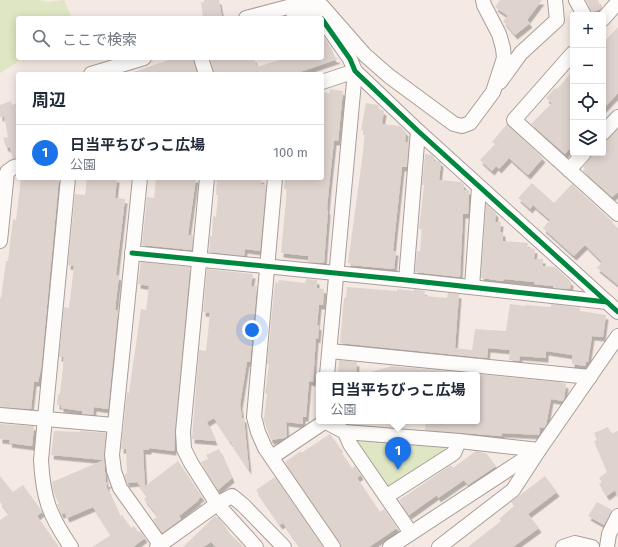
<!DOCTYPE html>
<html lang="ja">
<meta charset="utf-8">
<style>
:root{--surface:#fff;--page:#f2f2f3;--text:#1f2937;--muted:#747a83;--line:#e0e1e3;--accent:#1a73e8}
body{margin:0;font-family:"Fira Sans","Noto Sans JP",sans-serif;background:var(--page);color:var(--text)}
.controls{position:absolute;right:12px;top:12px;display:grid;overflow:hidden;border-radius:4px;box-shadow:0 2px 10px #0003}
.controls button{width:36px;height:36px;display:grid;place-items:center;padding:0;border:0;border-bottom:1px solid var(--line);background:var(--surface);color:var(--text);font:20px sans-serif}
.you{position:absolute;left:252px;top:330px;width:14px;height:14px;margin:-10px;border:3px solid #fff;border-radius:50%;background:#1a73e8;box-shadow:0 0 0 6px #1a73e833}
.badge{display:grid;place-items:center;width:26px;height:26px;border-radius:50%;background:var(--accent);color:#fff;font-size:13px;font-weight:700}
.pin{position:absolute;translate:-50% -33px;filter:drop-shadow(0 1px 2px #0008)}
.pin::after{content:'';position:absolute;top:21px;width:14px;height:12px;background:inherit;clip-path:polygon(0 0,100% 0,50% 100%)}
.popup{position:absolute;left:316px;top:372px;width:164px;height:52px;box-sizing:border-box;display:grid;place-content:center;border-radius:4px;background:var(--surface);filter:drop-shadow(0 1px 3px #0005);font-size:13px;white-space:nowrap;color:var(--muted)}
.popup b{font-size:15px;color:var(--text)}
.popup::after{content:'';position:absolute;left:50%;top:100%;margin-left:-8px;border:8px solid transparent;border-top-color:var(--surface)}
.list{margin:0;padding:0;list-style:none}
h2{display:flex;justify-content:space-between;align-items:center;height:52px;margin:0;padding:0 16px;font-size:17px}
h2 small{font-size:13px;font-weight:400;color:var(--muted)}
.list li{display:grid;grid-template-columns:26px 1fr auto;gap:12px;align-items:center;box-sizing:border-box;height:56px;padding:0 16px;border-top:1px solid var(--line)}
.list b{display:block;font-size:15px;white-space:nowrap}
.list p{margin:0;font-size:13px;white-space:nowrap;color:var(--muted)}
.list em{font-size:13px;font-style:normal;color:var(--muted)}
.icon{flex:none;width:22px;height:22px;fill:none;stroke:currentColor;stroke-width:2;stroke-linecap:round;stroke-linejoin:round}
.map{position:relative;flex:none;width:618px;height:547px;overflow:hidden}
.search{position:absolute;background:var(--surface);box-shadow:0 2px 10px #0003;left:16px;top:16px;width:308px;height:44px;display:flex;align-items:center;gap:10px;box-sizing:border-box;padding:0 14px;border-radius:4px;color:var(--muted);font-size:15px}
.panel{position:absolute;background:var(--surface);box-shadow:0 2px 10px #0003;left:16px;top:72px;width:308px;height:108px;border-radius:4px}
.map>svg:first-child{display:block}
.green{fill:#dfe6c3}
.building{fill:#dfd3ce;filter:url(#shadow)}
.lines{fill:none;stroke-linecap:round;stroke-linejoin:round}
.street-casing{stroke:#a89e98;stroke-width:16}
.street{stroke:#fefcfb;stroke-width:14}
.cycleway-casing{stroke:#fff;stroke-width:8}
.cycleway{stroke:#00873e;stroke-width:5}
</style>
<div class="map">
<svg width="618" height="547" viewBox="0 0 618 547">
<defs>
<filter id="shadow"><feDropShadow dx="2.5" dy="4.5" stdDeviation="0" flood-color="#0004"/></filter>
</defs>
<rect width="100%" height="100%" fill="#f5eae3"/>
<g class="green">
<polygon points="0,0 40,0 48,2 64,0 72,18 18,18 18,58 24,58 0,73"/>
<polygon points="361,438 444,446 447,453 393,489 386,487 356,443"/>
</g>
<g class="building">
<polygon points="204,0 219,0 222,18 203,18 201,2 204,2"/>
<polygon points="500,0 542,0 527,20 530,23 515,35 503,21 508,16 495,7"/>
<polygon points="586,0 598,0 601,9 592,12"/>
<polygon points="618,27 618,93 603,109 603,43"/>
<polygon points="322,34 328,43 334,58 337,58 338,59 294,74 214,74 210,58 254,58 257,67 286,58 322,58"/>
<polygon points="174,58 193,58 197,74 131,74 131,73"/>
<polygon points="573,70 573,145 565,154 531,124 552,103 546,98 555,88 556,89 559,87"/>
<polygon points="330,89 343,91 338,141 334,141 329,187 327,209 328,211 324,263 308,262 308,256 281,253 287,189 284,189 285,178 322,178 322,92 330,93"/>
<polygon points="11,101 12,105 18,103 18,158 13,159 10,148 6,147 3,138 8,137 4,116 0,117 0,105"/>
<polygon points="366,103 378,105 379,109 384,111 382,124 400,126 406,132 405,142 409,142 407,167 402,167 393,251 396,251 394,269 350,265 350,263 348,263 363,152 365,131 361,130"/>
<polygon points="507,124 543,158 528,175 509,158 499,169 496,166 492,171 480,160 495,144 492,142"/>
<polygon points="618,129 618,192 612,197 583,171 585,169 583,167 594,153 603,153 603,143"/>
<polygon points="425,154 432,155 434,157 434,161 439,161 441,163 439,180 461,182 464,185 464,190 469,190 468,214 463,214 460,277 415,272 417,251 420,251 422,229 419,229 424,185 422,185"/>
<polygon points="21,178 59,178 41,369 38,382 34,382 31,409 0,407 0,298 1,298 6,261 8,261 13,219 16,220"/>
<polygon points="87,178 117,178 115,198 125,199 116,275 119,276 115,310 118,310 108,409 94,407 93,415 82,414 82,411 61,408 61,405 57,405 58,394 60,394 64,357 59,357 64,307 69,308 74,266 68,265 75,194 85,195"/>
<polygon points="156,178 196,178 188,235 193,235 192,250 142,245 147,197 154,198"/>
<polygon points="217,178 244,180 245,178 262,178 261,184 266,185 260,251 245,249 244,256 209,252 210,236 212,236 213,216 216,217 218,195 216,195"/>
<polygon points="532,183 554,203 572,184 613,222 612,223 618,228 618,285 597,268 602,262 585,245 574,256 543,228 550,220 533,205 530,209 518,198"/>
<polygon points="486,204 496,213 495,222 501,222 500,232 503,232 503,241 528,243 527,248 535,249 534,259 543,259 543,266 555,267 571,282 570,289 553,288 553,286 534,284 534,282 504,279 503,281 481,278"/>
<polygon points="141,262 190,267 175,431 174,451 149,448 149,450 143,450 145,486 178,461 202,497 198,499 199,500 179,516 181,519 162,533 153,520 158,516 144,499 147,496 137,482 127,483 124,475 127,473 126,449 121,449 127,392 129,393 141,309 146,310 149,286 138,284"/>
<polygon points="207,269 253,274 251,286 257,286 250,362 247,362 240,405 242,418 244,418 249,470 231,443 233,442 230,442 214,418 207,422 215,441 192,439 199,350 206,351 210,313 203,312"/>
<polygon points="306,279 317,280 317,288 324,289 323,305 319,305 317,325 319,326 318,339 316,338 313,382 309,381 306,417 303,417 303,424 286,422 287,437 284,438 271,440 263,418 264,418 267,394 265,394 269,364 267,364 275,282 278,283 279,280 305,283"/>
<polygon points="347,287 397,291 397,289 414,291 414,289 425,291 424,296 447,298 448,293 459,294 455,348 472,350 475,329 506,331 510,304 525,306 526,305 551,307 551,304 580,308 580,311 606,315 603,337 592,336 588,362 586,362 585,366 572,364 572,355 546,351 546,358 520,356 519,361 509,360 510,350 488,348 487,358 340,343 344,298 346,298"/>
<polygon points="339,360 357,362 356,375 338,375"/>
<polygon points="392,366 559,382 566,384 564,399 563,401 551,399 546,425 544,428 540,427 539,435 502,433 502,436 425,430 426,421 477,421 477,375 371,375 371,372"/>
<polygon points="0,424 34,426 32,446 9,443 10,440 0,439"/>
<polygon points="608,427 611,434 618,431 618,498 615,490 607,496 599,484 602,482 599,478 607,472 594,441 597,440 594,433"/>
<polygon points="54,431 79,432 80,431 106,433 104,460 51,455"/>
<polygon points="330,434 340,448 339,449 352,468 355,466 361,475 357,478 380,512 384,509 397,528 369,547 341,547 340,542 285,462 301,451 301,453"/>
<polygon points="219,449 232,478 218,490 201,462 208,459 206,455"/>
<polygon points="476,451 486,453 496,466 468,485 464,480 438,498 437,495 409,515 399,500 451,465 453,468"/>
<polygon points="104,460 106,483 109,482 110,484 107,484 107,488 120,517 122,515 131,528 134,526 138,532 140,531 145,538 133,547 92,547 111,535 93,507 67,518 65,513 61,514 57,504 59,504 53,491 52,482"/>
<polygon points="0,476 13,492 23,485 41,510 42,512 37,516 59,547 0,547 0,520 9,514 0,502"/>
<polygon points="545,476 557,492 528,514 539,528 513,547 468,547 501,521 499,519 514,506 511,502"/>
<polygon points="275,477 323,547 300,547 283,523 280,525 256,490"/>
<polygon points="597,502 612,510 604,525 588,516"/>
<polygon points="215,516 217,518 218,517 227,529 226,530 244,547 216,547 211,542 203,547 183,547"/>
</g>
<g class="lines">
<defs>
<g id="street">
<polyline points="576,0 584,15"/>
<polyline points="246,18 303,3 316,2 322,6 365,55 389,76 454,124 462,126 470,123 493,92 504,58 503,48 499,34 484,5 483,0"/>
<polyline points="293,18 316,11 321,18"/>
<polyline points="322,19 350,59 355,71 418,131 618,312"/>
<polyline points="603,19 618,2"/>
<polyline points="573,53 514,120 618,214"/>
<polyline points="201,58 206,74"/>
<polyline points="91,74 144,58"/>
<polyline points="322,82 355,71 327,375"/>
<polyline points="500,82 521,53 557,20 555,0"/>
<polyline points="603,133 618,117"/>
<polyline points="569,170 584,153"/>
<path d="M 68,178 L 41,460 C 43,498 49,515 71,547"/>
<polyline points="140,178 112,455 114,471 120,488 162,547"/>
<polyline points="207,178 183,432 184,449 191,463 217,504 256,547"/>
<polyline points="275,178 254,417 258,432 265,448 333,547"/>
<polyline points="0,241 7,172 14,167 18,166"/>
<polyline points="132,253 406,280 607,302"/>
<polyline points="406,280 418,131"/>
<polyline points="472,287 479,187"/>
<polyline points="330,351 590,377"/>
<polyline points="0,415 114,425"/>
<polyline points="324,421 345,432 459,441 539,450"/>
<polyline points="345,432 350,444 411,533"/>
<polyline points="272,457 324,422"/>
<polyline points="387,496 454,453 459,441"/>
<polyline points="157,547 217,504 232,496 243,505 284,547"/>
<polyline points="390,547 535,452"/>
<polyline points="439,547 513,490 539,450 618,336"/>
<polyline points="563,547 575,543 592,547"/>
<polyline points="607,547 609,534 618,516"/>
</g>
</defs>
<use href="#street" class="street-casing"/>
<use href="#street" class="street"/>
<defs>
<g id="cycleway">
<polyline points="322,19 350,59 355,71 418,131 618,312"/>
<polyline points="132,253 406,280 607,302"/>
</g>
</defs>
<use href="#cycleway" class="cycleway-casing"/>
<use href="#cycleway" class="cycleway"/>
</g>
</svg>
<div class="controls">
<button>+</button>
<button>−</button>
<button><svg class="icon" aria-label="locate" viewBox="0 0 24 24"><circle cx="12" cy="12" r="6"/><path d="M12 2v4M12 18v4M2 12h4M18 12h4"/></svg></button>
<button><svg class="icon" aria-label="layers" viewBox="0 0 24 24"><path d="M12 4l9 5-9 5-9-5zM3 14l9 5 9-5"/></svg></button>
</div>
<div class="you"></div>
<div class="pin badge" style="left:398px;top:470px">1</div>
<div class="popup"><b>日当平ちびっこ広場</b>公園</div>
<div class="search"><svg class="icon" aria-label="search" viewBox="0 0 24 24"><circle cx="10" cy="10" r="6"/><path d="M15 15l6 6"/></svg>ここで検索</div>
<section class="panel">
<h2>周辺<small></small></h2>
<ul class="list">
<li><span class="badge">1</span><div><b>日当平ちびっこ広場</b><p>公園</p></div><em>100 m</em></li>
</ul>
</section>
</div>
